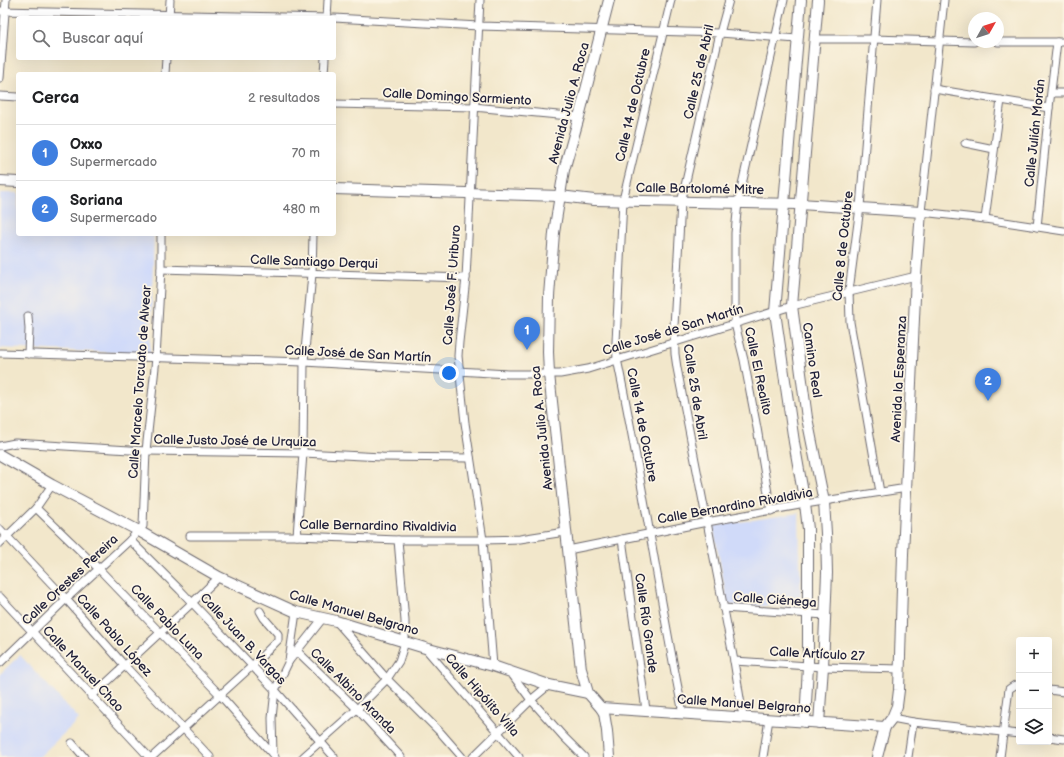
<!DOCTYPE html>
<html lang="es">
<meta charset="utf-8">
<style>
:root{--surface:#fff;--page:#f2f2f2;--text:#202124;--muted:#757577;--line:#e0e0e0;--accent:#2563eb}
body{margin:0;font-family:"Balsamiq Sans",sans-serif;background:var(--page);color:var(--text)}
.controls{position:absolute;right:12px;bottom:12px;display:grid;overflow:hidden;border-radius:4px;box-shadow:0 4px 16px #0002}
.controls button{width:36px;height:36px;display:grid;place-items:center;padding:0;border:0;border-bottom:1px solid var(--line);background:var(--surface);color:var(--text);font:20px sans-serif}
.compass{position:absolute;left:968px;top:12px;width:36px;height:36px;border-radius:50%;background:var(--surface);box-shadow:0 4px 16px #0002;rotate:51deg}
.you{position:absolute;left:449px;top:373px;width:14px;height:14px;margin:-10px;border:3px solid #fff;border-radius:50%;background:#1a73e8;box-shadow:0 0 0 6px #1a73e833}
.badge{display:grid;place-items:center;width:26px;height:26px;border-radius:50%;background:var(--accent);color:#fff;font-size:13px;font-weight:700}
.pin{position:absolute;translate:-50% -33px;filter:drop-shadow(0 1px 2px #0008)}
.pin::after{content:'';position:absolute;top:21px;width:14px;height:12px;background:inherit;clip-path:polygon(0 0,100% 0,50% 100%)}
.list{margin:0;padding:0;list-style:none}
h2{display:flex;justify-content:space-between;align-items:center;height:52px;margin:0;padding:0 16px;font-size:17px}
h2 small{font-size:13px;font-weight:400;color:var(--muted)}
.list li{display:grid;grid-template-columns:26px 1fr auto;gap:12px;align-items:center;box-sizing:border-box;height:56px;padding:0 16px;border-top:1px solid var(--line)}
.list b{display:block;font-size:15px;white-space:nowrap}
.list p{margin:0;font-size:13px;white-space:nowrap;color:var(--muted)}
.list em{font-size:13px;font-style:normal;color:var(--muted)}
.icon{flex:none;width:22px;height:22px;fill:none;stroke:currentColor;stroke-width:2;stroke-linecap:round;stroke-linejoin:round}
.map{position:relative;flex:none;width:1064px;height:757px;overflow:hidden}
.search{position:absolute;background:var(--surface);box-shadow:0 4px 16px #0002;left:16px;top:16px;width:320px;height:44px;display:flex;align-items:center;gap:10px;box-sizing:border-box;padding:0 14px;border-radius:4px;color:var(--muted);font-size:15px}
.panel{position:absolute;background:var(--surface);box-shadow:0 4px 16px #0002;left:16px;top:72px;width:320px;height:164px;border-radius:4px}
.map>svg:first-child{display:block}
.built{fill:#d0daf9}
.lines{fill:none;stroke-linecap:round;stroke-linejoin:round}
.street-casing{stroke:#6b676d;stroke-width:9}
.secondary-casing{stroke:#6b676d;stroke-width:12}
.street{stroke:#fff;stroke-width:7}
.secondary{stroke:#fff;stroke-width:10}
.labels{text-anchor:middle;dominant-baseline:central;stroke-width:3.5;stroke-linejoin:round;paint-order:stroke}
.street-label{font-size:13px;fill:#22223b;stroke:#fcf5e5}
</style>
<div class="map">
<svg width="1064" height="757" viewBox="0 0 1064 757">
<rect width="100%" height="100%" fill="#fcf5e5"/>
<filter id="ink" filterUnits="userSpaceOnUse"><feTurbulence type="fractalNoise" baseFrequency=".025" numOctaves="2"/><feDisplacementMap in="SourceGraphic" scale="8" xChannelSelector="R" yChannelSelector="G"/><feConvolveMatrix kernelMatrix="1 2 1 2 8 2 1 2 1" color-interpolation-filters="sRGB"/></filter>
<filter id="wash" filterUnits="userSpaceOnUse"><feTurbulence type="fractalNoise" baseFrequency=".012" numOctaves="4" result="noise"/><feDisplacementMap in="SourceGraphic" scale="16" xChannelSelector="R" yChannelSelector="G"/><feGaussianBlur stdDeviation="0.9" result="paint"/><feColorMatrix in="noise" values="0 0 0 0 0 0 0 0 0 0 0 0 0 0 0 0 0 1.4 0 .05"/><feComposite in="paint" operator="in"/></filter>
<g filter="url(#wash)">
<rect width="100%" height="100%" fill="#f2e7cb"/>
<g class="built">
<polygon points="0,193 18,193 18,234 154,234 150,354 0,348"/>
<polygon points="799,513 801,607 728,605 713,526"/>
<polygon points="20,655 79,719 39,757 0,757 0,674"/>
</g>
</g>
<g filter="url(#ink)">
<g class="lines">
<defs>
<g id="street">
<polyline points="480,0 466,278 459,342 458,356 465,423 483,540 493,666"/>
<path d="M 671,0 L 623,200 L 616,342 L 617,359 C 642,477 659,596 683,713"/>
<polyline points="729,0 720,33 681,203 674,326 675,354 677,368 734,661 743,717"/>
<polyline points="877,0 860,207 849,291 850,322 880,492"/>
<polyline points="944,0 921,212 985,219 1064,231"/>
<polyline points="0,11 328,18"/>
<polyline points="169,18 170,0"/>
<polyline points="327,18 328,0"/>
<polyline points="334,18 479,26 720,33 797,39"/>
<polyline points="815,39 873,39 974,42"/>
<polyline points="998,42 1064,42"/>
<polyline points="165,74 166,58"/>
<polyline points="324,74 325,58"/>
<polyline points="0,78 6,0"/>
<polyline points="934,89 1049,108"/>
<polyline points="1052,93 1064,93"/>
<polyline points="0,96 18,97"/>
<polyline points="334,104 474,107 579,117"/>
<polyline points="965,143 994,149"/>
<polyline points="985,219 1001,100"/>
<polyline points="1037,227 1049,108 1057,42"/>
<polyline points="161,269 466,278"/>
<polyline points="0,353 304,362 508,374 560,374 588,369 792,306 916,276"/>
<polyline points="28,354 29,329 28,316"/>
<polyline points="0,446 15,443 146,451 303,453 382,457 470,458"/>
<polyline points="36,508 99,569 220,695 275,757"/>
<polyline points="771,511 757,428 744,360 735,324 735,233 738,202 784,0"/>
<polyline points="0,529 66,599 125,666 210,757"/>
<polyline points="190,536 297,536 398,540 483,540 520,539 565,532"/>
<polyline points="297,536 303,453 304,362 312,274 313,234"/>
<polyline points="622,539 646,710"/>
<polyline points="130,540 180,590 275,690 334,757"/>
<polyline points="0,543 36,508 52,485"/>
<polyline points="568,550 707,522 805,504 907,488"/>
<polyline points="0,597 149,757"/>
<polyline points="723,608 825,615"/>
<polyline points="336,621 387,679 441,733 462,757"/>
<polyline points="425,648 519,757"/>
<polyline points="297,651 323,618"/>
<polyline points="289,661 297,651 357,709 401,757"/>
<polyline points="734,661 823,667 900,669"/>
<polyline points="0,663 66,599 130,540 143,526 146,451 156,358 161,269 161,234"/>
<polyline points="511,673 531,700 563,736 584,757"/>
<polyline points="1049,690 1064,692"/>
<polyline points="91,697 192,603 219,577"/>
<polyline points="892,718 913,722 1019,734"/>
<polyline points="1049,737 1064,739"/>
<polyline points="72,743 84,757"/>
<polyline points="273,754 272,718 275,690 289,661 296,612"/>
<polyline points="152,757 251,667 278,640 278,634 264,618 260,611"/>
<polyline points="303,757 357,709 387,679 399,661 405,642 405,621 398,540"/>
<polyline points="473,757 531,700 549,685"/>
<polyline points="763,757 769,719"/>
<polyline points="908,757 913,722"/>
<polyline points="1000,757 1009,689 1015,685 1019,685"/>
</g>
<g id="secondary">
<polyline points="801,0 775,312 794,442 805,504 808,529 808,666 805,722"/>
<polyline points="818,0 792,306 807,418 824,502 826,533 827,573 823,667 819,723"/>
<polyline points="0,181 18,182"/>
<polyline points="334,189 560,196 594,200 800,204 921,212 916,276 903,554 899,690 897,706 892,718 885,727 877,757"/>
<polyline points="0,455 52,485 139,531 219,577 296,612 336,621 425,648 493,666 549,685 588,693"/>
<polyline points="601,708 885,727"/>
<polyline points="609,757 607,731 604,713 601,708 588,693 581,669 549,374 548,352 549,296 554,233 564,170 579,117 609,0"/>
</g>
</defs>
<use href="#street" class="street-casing"/>
<use href="#secondary" class="secondary-casing"/>
<use href="#street" class="street"/>
<use href="#secondary" class="secondary"/>
</g>
</g>
<g class="labels">
<g class="street-label">
<text transform="translate(699 72) rotate(-77)">Calle 25 de Abril</text>
<text transform="translate(457 97) rotate(3)">Calle Domingo Sarmiento</text>
<text transform="translate(569 103) rotate(-75)">Avenida Julio A. Roca</text>
<text transform="translate(633 105) rotate(-77)">Calle 14 de Octubre</text>
<text transform="translate(1035 133) rotate(-84)">Calle Julián Morán</text>
<text transform="translate(700 189) rotate(1)">Calle Bartolomé Mitre</text>
<text transform="translate(843 246) rotate(-84)">Calle 8 de Octubre</text>
<text transform="translate(314 262) rotate(2)">Calle Santiago Derqui</text>
<text transform="translate(452 285) rotate(-86)">Calle José F. Uriburo</text>
<text transform="translate(673 330) rotate(-17)">Calle José de San Martín</text>
<text transform="translate(358 354) rotate(3)">Calle José de San Martín</text>
<text transform="translate(812 360) rotate(82)">Camino Real</text>
<text transform="translate(758 371) rotate(78)">Calle El Realito</text>
<text transform="translate(899 379) rotate(-87)">Avenida la Esperanza</text>
<text transform="translate(140 382) rotate(-86)">Calle Marcelo Torcuato de Alvear</text>
<text transform="translate(695 392) rotate(81)">Calle 25 de Abril</text>
<text transform="translate(642 425) rotate(79)">Calle 14 de Octubre</text>
<text transform="translate(542 428) rotate(-96)">Avenida Julio A. Roca</text>
<text transform="translate(235 441) rotate(1)">Calle Justo José de Urquiza</text>
<text transform="translate(735 506) rotate(-10)">Calle Bernardino Rivaldivia</text>
<text transform="translate(378 526) rotate(1)">Calle Bernardino Rivaldivia</text>
<text transform="translate(70 580) rotate(-43)">Calle Orestes Pereira</text>
<text transform="translate(775 600) rotate(4)">Calle Ciénega</text>
<text transform="translate(354 613) rotate(16)">Calle Manuel Belgrano</text>
<text transform="translate(167 622) rotate(46)">Calle Pablo Luna</text>
<text transform="translate(646 623) rotate(82)">Calle Río Grande</text>
<text transform="translate(114 635) rotate(48)">Calle Pablo López</text>
<text transform="translate(243 639) rotate(47)">Calle Juan B. Vargas</text>
<text transform="translate(817 654) rotate(3)">Calle Artículo 27</text>
<text transform="translate(83 669) rotate(47)">Calle Manuel Chao</text>
<text transform="translate(353 691) rotate(45)">Calle Albino Aranda</text>
<text transform="translate(482 695) rotate(49)">Calle Hipólito Villa</text>
<text transform="translate(744 704) rotate(4)">Calle Manuel Belgrano</text>
</g>
</g>
</svg>
<div class="controls">
<button>+</button>
<button>−</button>
<button><svg class="icon" aria-label="layers" viewBox="0 0 24 24"><path d="M12 4l9 5-9 5-9-5zM3 14l9 5 9-5"/></svg></button>
</div>
<svg class="compass" viewBox="-18 -18 36 36"><path d="M0-13l5 13h-10z" fill="#e53935"/><path d="M0 13l5-13h-10z" fill="#757577"/></svg>
<div class="you"></div>
<div class="pin badge" style="left:527px;top:350px;background:#3f7fe0">1</div>
<div class="pin badge" style="left:988px;top:401px;background:#3f7fe0">2</div>
<div class="search"><svg class="icon" aria-label="search" viewBox="0 0 24 24"><circle cx="10" cy="10" r="6"/><path d="M15 15l6 6"/></svg>Buscar aquí</div>
<section class="panel">
<h2>Cerca<small>2 resultados</small></h2>
<ul class="list">
<li><span class="badge" style="background:#3f7fe0">1</span><div><b>Oxxo</b><p>Supermercado</p></div><em>70 m</em></li>
<li><span class="badge" style="background:#3f7fe0">2</span><div><b>Soriana</b><p>Supermercado</p></div><em>480 m</em></li>
</ul>
</section>
</div>
